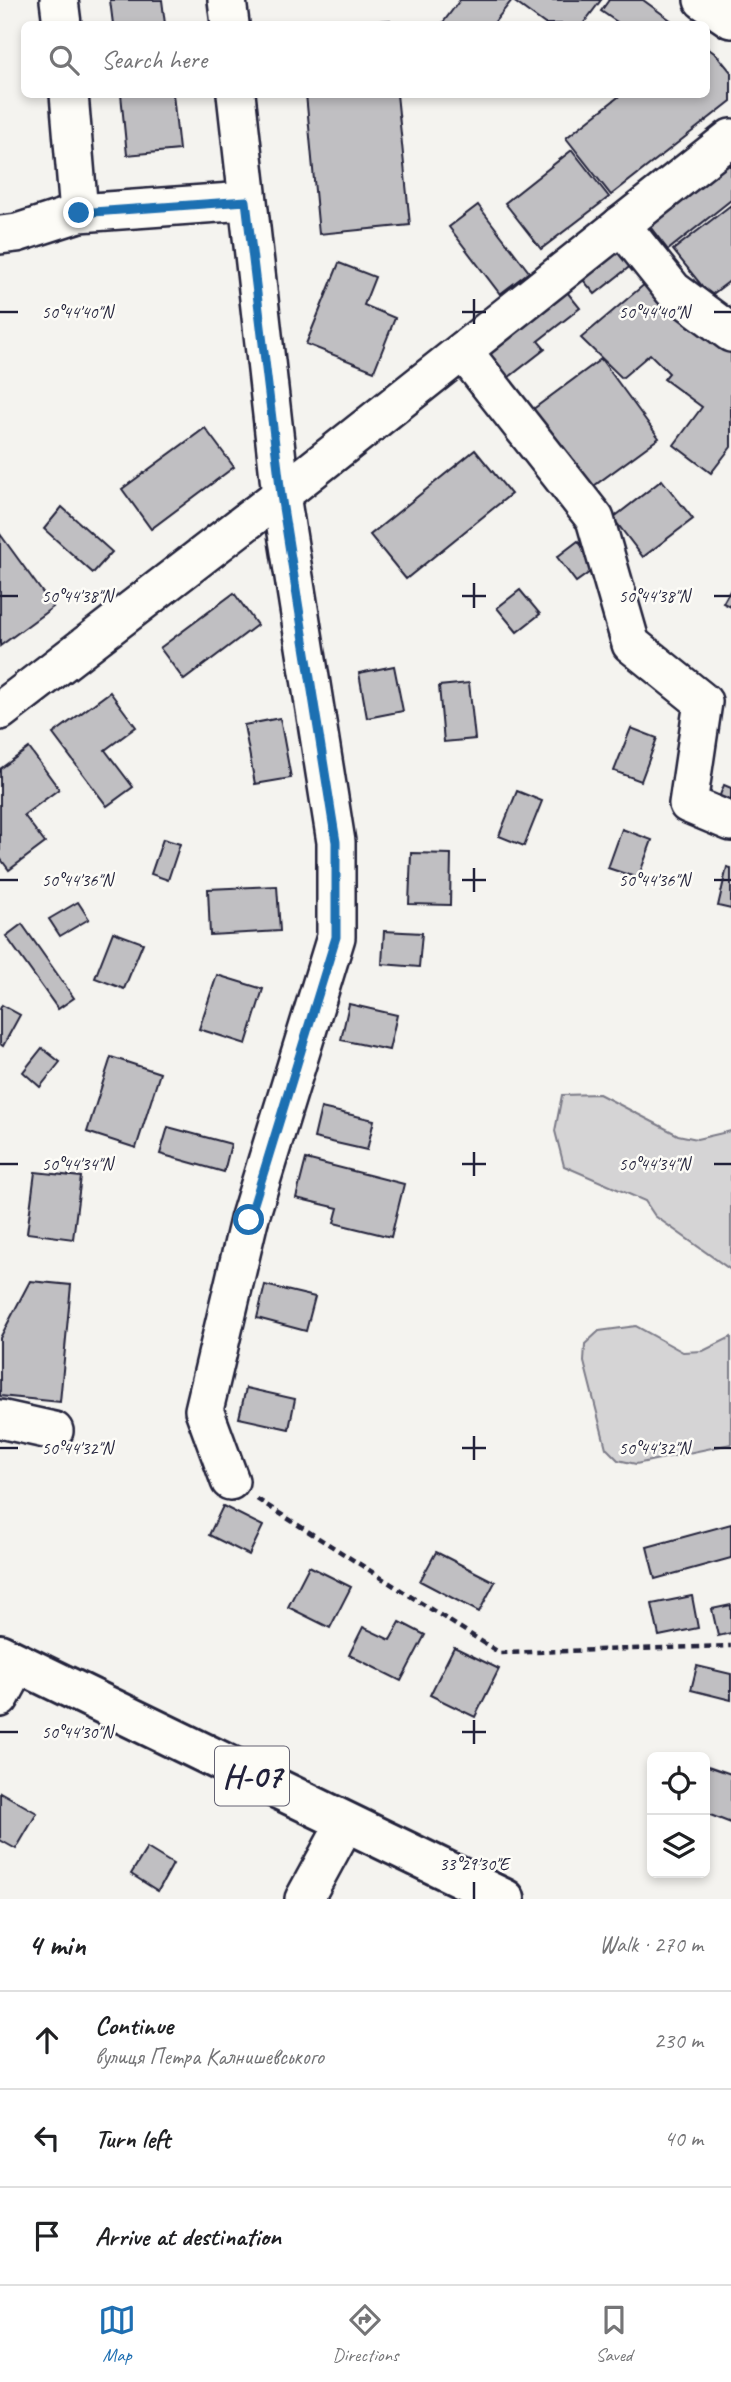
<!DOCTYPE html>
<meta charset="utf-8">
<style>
:root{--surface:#fff;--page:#f2f2f2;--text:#202124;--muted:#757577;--line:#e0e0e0;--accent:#1f6fb2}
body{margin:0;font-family:Caveat,sans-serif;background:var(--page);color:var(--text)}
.controls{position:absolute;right:21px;bottom:21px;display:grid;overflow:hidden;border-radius:10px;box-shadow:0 4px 10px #0003}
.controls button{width:63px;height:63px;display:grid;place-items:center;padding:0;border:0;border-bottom:2px solid var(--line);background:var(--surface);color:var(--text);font:35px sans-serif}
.stop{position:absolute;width:21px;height:21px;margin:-16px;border:5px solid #1f6fb2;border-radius:50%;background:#fff}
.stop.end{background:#1f6fb2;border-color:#fff;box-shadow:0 2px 7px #0008}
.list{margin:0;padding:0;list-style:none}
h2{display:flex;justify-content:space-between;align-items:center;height:91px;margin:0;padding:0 28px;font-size:30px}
h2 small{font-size:23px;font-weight:400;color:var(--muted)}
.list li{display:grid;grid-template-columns:46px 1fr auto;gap:21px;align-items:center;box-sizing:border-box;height:98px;padding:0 28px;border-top:2px solid var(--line)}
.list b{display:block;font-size:26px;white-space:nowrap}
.list p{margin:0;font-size:23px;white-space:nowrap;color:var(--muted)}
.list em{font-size:23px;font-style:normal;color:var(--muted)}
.icon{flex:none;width:38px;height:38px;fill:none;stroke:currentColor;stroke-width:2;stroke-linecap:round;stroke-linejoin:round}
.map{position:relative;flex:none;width:731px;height:1899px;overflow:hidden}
.search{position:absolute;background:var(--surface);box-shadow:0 4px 10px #0003;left:21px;right:21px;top:21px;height:77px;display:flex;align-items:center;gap:18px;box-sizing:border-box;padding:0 24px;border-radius:10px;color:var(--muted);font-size:26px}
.sheet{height:385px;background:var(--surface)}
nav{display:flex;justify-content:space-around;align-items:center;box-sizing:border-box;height:98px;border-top:2px solid var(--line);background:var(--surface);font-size:19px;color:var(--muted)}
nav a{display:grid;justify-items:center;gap:4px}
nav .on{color:var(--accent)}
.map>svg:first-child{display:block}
.green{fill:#d5d4d5;stroke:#7c7b88;stroke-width:2}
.building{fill:#c0bfc2;stroke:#22223b;stroke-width:2}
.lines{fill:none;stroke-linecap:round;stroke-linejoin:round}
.minor-casing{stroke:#22223b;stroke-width:42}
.major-casing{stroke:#22223b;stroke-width:44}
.path{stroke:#22223b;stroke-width:4.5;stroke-dasharray:7 5;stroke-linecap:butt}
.minor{stroke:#fdfcf7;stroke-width:37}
.major{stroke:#fdfcf7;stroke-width:38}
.route{stroke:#1f6fb2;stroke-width:9}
.ticks{fill:none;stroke:#22223b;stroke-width:2.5}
.labels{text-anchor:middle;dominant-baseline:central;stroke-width:5;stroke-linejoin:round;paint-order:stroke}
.shield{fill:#fdfcf7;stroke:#646373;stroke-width:2}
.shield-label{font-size:33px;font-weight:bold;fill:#22223b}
.ticks-label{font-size:18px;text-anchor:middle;fill:#22223b;stroke:#fdfcf7;stroke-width:5;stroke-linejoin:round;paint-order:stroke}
</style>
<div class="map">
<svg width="731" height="1899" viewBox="0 0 731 1899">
<rect width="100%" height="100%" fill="#f4f3ef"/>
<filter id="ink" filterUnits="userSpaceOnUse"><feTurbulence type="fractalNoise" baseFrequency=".0143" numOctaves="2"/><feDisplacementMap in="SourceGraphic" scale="14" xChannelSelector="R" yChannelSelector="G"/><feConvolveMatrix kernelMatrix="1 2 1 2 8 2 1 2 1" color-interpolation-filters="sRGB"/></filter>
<g filter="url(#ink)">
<g class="green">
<polygon points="599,1094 678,1135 697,1139 731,1131 731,1270 655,1216 645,1201 564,1166 555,1131 562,1095"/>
<polygon points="636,1326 683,1352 703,1351 731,1337 731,1444 636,1464 618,1460 606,1448 584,1362 585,1344 599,1331"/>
</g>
<g class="building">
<polygon points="110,0 162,0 165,24 113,24"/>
<polygon points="460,0 512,0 493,24 442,24"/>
<polygon points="512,0 601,0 583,24 545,24"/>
<polygon points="609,0 643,0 676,24 620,24 601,11"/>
<polygon points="390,20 390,24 343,24"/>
<polygon points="706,47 717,55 731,72 731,101 611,195 566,138 622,94 706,94"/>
<polygon points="121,94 173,94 179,150 127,155"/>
<polygon points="306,94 397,94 410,225 319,234"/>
<polygon points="572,150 609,197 541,249 505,203"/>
<polygon points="731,158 731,200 668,250 648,224"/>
<polygon points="478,205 529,272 500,294 449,227"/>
<polygon points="731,205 731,280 710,296 673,250"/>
<polygon points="622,249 633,264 595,294 583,280"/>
<polygon points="339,263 375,277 364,305 395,318 374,371 306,344"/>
<polygon points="646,283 731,347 731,447 711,473 674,445 702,407 664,379 669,373 650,354 622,378 581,338"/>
<polygon points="567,292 580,308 538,341 545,349 504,381 485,358"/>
<polygon points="601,359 659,438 591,488 532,410"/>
<polygon points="205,428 234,467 151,529 122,489"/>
<polygon points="475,450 511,494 406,579 370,535"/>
<polygon points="662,480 693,519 643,557 613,518"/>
<polygon points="62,507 112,552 93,573 44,529"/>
<polygon points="0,534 53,607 0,646"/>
<polygon points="578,541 597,567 576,582 557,557"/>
<polygon points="731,589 731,607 723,603"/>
<polygon points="520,590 540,614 517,632 497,608"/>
<polygon points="234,593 257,625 184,680 160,648"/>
<polygon points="394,666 403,711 367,718 359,673"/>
<polygon points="469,683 475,739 444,742 439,686"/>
<polygon points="110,692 136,727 105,750 133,787 107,806 53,734"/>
<polygon points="280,718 291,778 255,784 244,725"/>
<polygon points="631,728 657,738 641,781 614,771"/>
<polygon points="29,748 59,789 24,815 45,843 9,870 0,858 0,769"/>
<polygon points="724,785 731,788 731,814 715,808"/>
<polygon points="517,791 542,801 524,846 499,836"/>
<polygon points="622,829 652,840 638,878 608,868"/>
<polygon points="163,839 180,844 168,880 151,874"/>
<polygon points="411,853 451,854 450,905 409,904"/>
<polygon points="727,867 731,868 731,909 718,906"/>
<polygon points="277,886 280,931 210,935 208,889"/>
<polygon points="78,902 89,919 60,936 49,919"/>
<polygon points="22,924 74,998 58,1009 6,936"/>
<polygon points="384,931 422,933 419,967 382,964"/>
<polygon points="113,932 143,943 124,989 95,978"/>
<polygon points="217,975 263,989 246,1044 199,1029"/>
<polygon points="349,1004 397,1015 389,1050 341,1040"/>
<polygon points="2,1005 20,1015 3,1046 0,1044 0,1009"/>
<polygon points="42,1048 60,1062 40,1087 23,1072"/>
<polygon points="111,1057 160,1073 136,1148 87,1132"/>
<polygon points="321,1108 374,1120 367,1150 314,1138"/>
<polygon points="168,1127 231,1144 224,1172 160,1154"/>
<polygon points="306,1159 404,1184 391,1237 334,1223 338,1208 296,1198"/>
<polygon points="35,1172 81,1177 73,1239 27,1233"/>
<polygon points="30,1281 71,1285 60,1402 0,1396 0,1338"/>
<polygon points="265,1285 315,1297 306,1331 257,1318"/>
<polygon points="246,1388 295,1399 289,1429 239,1418"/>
<polygon points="223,1506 263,1526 249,1555 209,1535"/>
<polygon points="731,1524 731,1558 655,1579 647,1547"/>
<polygon points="436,1552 495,1582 479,1612 420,1581"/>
<polygon points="309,1566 351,1587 330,1628 288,1607"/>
<polygon points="692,1596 698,1628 659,1636 652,1604"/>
<polygon points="731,1605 731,1633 718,1636 712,1609"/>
<polygon points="400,1622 425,1635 401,1681 349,1655 363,1627 390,1640"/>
<polygon points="454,1647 499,1669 475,1717 430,1695"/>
<polygon points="697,1666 731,1674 731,1700 691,1690"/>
<polygon points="705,1765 731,1774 731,1823 705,1813"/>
<polygon points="0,1792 37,1813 16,1849 0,1840"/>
<polygon points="147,1848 173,1864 158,1891 131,1874"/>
</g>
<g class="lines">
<defs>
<g id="minor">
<polyline points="59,0 62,24"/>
<polyline points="227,0 230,24"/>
<polyline points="703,0 731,19"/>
<polyline points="69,94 79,213"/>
<polyline points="621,225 673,290 731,333"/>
<polyline points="0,235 17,233 79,213 246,201"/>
<polyline points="463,351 595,519 631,644 703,702 688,804 731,822"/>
<polyline points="0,711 281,495 731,138"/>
<polyline points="0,1419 54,1431"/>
<polyline points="230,1481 204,1410 249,1220 336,937 336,842 281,495 236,94"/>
<polyline points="0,1698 19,1663"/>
<polyline points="304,1899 346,1822"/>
</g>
<polyline id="major" points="0,1654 505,1899"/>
</defs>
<use href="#minor" class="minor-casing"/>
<use href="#major" class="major-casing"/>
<polyline class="path" points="257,1499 500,1653 731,1646"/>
<use href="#minor" class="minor"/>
<use href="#major" class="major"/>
</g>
</g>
<g class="lines" filter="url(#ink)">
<polyline class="route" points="79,213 246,201 281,495 336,842 336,937 249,1220"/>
</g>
<path class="ticks" d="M 474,299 L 474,324M 0,312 L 18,312M 462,312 L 486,312M 714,312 L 731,312M 474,583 L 474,608M 0,596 L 18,596M 462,596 L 486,596M 714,596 L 731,596M 474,868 L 474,892M 0,880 L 18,880M 462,880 L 486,880M 714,880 L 731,880M 474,1152 L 474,1176M 0,1164 L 18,1164M 462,1164 L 486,1164M 714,1164 L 731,1164M 474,1436 L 474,1460M 0,1448 L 18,1448M 462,1448 L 486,1448M 714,1448 L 731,1448M 474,1720 L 474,1744M 0,1732 L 18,1732M 462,1732 L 486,1732M 474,1882 L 474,1899"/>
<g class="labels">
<rect class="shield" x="215" y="1746.5" width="74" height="59" rx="5"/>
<g class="shield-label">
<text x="252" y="1776">Н-07</text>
</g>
</g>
<g class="ticks-label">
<text x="77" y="318">50°44'40"N</text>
<text x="654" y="318">50°44'40"N</text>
<text x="77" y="602">50°44'38"N</text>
<text x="654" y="602">50°44'38"N</text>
<text x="77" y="886">50°44'36"N</text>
<text x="654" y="886">50°44'36"N</text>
<text x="77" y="1170">50°44'34"N</text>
<text x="654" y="1170">50°44'34"N</text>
<text x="77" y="1454">50°44'32"N</text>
<text x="654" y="1454">50°44'32"N</text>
<text x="77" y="1738">50°44'30"N</text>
<text x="474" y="1870">33°29'30"E</text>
</g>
</svg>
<div class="controls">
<button><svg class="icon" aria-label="locate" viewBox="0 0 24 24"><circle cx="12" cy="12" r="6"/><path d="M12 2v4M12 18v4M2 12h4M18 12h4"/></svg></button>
<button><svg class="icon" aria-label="layers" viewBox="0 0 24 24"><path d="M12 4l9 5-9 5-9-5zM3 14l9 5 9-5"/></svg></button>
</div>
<div class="stop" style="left:249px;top:1220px"></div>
<div class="stop end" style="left:79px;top:213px"></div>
<div class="search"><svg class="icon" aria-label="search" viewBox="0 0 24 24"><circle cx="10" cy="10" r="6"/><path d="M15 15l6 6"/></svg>Search here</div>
</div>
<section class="sheet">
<h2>4 min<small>Walk · 270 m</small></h2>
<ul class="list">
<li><svg class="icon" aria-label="ahead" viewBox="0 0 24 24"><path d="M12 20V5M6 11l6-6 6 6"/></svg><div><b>Continue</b><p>вулиця Петра Калнишевського</p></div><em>230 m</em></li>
<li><svg class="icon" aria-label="left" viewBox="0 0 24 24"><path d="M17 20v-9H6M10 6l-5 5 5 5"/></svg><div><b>Turn left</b></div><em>40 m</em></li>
<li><svg class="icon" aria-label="arrive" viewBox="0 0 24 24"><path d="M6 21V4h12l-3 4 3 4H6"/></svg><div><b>Arrive at destination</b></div></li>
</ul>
</section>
<nav>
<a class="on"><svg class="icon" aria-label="map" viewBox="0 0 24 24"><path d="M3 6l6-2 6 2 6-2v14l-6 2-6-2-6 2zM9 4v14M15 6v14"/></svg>Map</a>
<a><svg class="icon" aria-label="directions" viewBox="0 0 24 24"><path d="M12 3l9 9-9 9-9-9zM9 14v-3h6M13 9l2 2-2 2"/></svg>Directions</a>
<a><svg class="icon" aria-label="saved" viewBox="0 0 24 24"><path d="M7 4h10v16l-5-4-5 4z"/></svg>Saved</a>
</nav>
